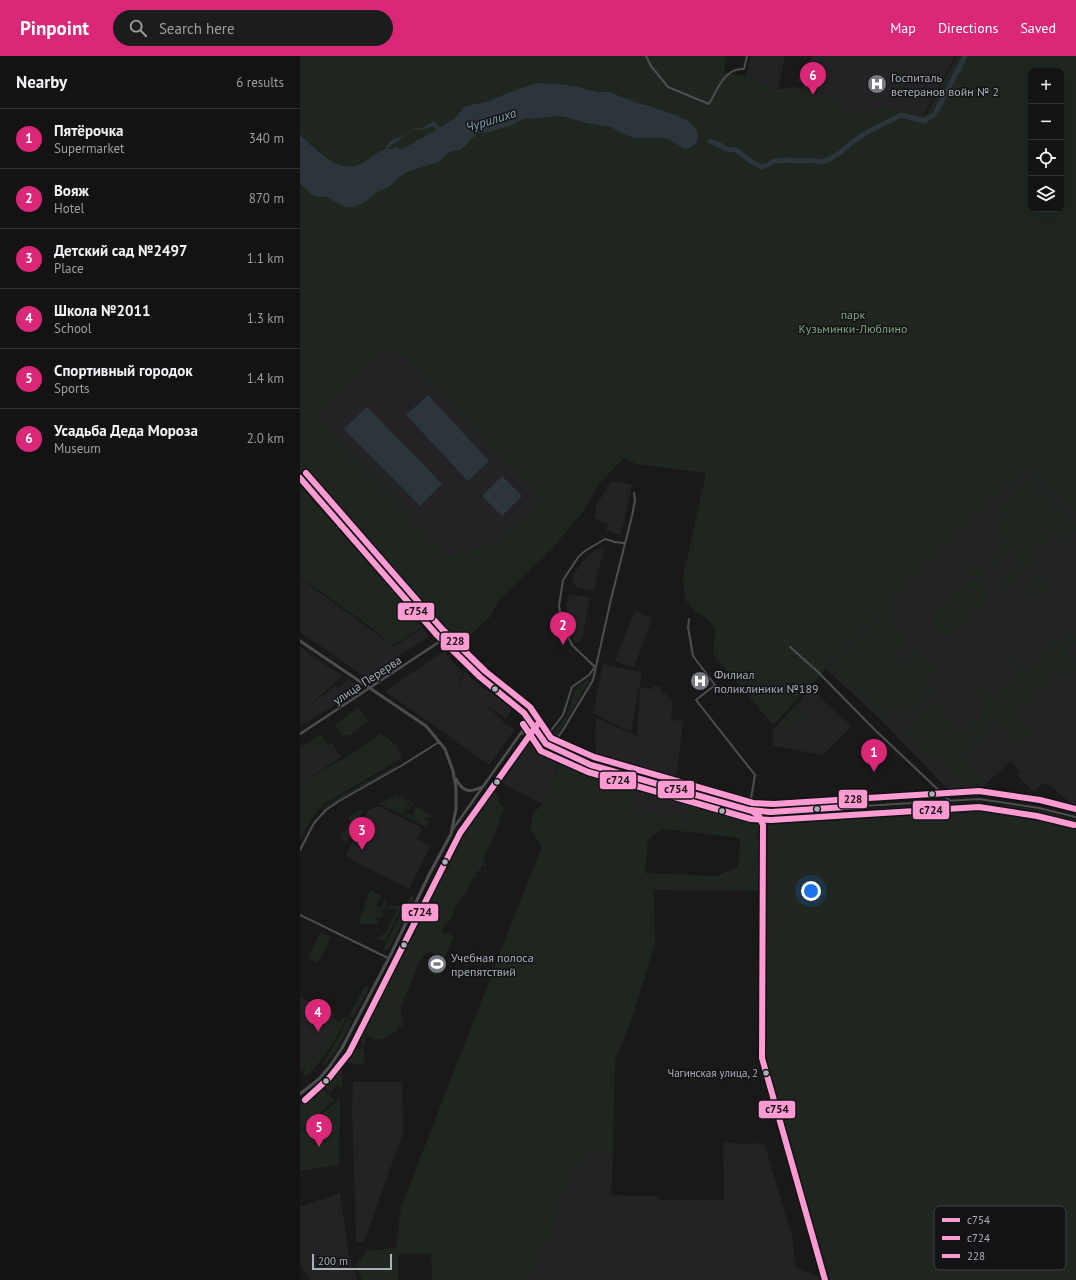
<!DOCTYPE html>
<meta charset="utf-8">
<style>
:root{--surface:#131313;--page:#1c1c1c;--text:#f1f3f6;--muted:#9d9ea0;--line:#323233;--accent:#db2777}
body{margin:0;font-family:"PT Sans",sans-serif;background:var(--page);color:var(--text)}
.controls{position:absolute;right:12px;top:12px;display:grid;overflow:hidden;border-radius:8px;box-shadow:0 4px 16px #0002}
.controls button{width:36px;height:36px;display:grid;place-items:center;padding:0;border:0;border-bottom:1px solid var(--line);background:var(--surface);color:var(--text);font:20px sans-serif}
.scale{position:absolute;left:12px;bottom:10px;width:80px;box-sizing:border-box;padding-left:4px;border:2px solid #aab0b9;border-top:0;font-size:11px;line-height:14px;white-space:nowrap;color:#aab0b9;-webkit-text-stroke:3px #131315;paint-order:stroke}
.you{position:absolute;left:511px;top:835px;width:14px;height:14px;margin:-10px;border:3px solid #fff;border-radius:50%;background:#1a73e8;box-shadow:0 0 0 6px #1a73e833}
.badge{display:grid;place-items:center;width:26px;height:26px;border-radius:50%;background:var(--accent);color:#fff;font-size:13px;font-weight:700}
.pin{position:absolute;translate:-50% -33px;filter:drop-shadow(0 1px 2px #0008)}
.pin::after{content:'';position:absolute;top:21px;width:14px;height:12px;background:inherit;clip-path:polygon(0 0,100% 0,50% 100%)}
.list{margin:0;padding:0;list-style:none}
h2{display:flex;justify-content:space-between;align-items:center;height:52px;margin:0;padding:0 16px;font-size:17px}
h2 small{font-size:13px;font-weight:400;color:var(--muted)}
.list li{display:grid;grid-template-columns:26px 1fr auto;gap:12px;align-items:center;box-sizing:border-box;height:60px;padding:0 16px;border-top:1px solid var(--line)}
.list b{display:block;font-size:15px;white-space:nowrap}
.list p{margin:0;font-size:13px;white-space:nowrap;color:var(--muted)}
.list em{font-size:13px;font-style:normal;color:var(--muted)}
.icon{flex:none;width:22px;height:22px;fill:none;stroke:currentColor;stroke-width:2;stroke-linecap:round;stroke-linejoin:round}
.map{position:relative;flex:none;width:776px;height:1224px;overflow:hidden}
header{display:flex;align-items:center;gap:24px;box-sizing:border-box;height:56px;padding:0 20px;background:var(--accent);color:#fff}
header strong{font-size:19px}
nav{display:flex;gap:22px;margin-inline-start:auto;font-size:14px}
.search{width:280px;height:36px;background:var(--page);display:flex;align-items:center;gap:10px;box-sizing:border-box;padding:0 14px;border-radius:22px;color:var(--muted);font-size:15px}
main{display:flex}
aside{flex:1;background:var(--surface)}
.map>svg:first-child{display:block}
.built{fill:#232325}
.green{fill:#1f261f;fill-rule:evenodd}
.water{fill:#2c353b;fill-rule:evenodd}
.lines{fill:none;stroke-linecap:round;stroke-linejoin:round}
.river{stroke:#2c353b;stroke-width:5}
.minor{stroke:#4d4e52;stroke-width:2}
.tertiary{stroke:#4d4e52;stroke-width:2.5}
.secondary{stroke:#4c4d50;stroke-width:3}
.bus-1-casing{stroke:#131315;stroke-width:9}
.bus-2-casing{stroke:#131315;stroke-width:9}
.bus-3-casing{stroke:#131315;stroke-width:9}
.bus-1{stroke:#ff9ad2;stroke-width:6}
.bus-2{stroke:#ff9ad2;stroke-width:6}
.bus-3{stroke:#ff9ad2;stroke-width:6}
.bus-dot{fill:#aab0b9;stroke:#131315;stroke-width:1.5}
.labels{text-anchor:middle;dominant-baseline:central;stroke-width:3;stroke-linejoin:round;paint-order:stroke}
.bus-label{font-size:11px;fill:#aab0b9;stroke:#131315;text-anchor:end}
.poi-label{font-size:12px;fill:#aab0b9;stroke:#131315;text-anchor:start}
.park-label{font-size:12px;fill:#82a482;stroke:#131315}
.street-label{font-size:12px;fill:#aab0b9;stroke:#131315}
.water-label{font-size:13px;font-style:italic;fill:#82a0b3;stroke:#131315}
.key{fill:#131315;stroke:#404246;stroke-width:1}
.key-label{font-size:11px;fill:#aab0b9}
.line-badge{stroke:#131315;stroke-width:1.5}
.pale-badge-label{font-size:11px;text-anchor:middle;font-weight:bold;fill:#111}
</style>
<header>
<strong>Pinpoint</strong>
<div class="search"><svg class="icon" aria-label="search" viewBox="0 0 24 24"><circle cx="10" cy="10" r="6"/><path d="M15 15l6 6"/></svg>Search here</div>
<nav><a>Map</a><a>Directions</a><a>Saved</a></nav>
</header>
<main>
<aside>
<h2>Nearby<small>6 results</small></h2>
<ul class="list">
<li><span class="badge">1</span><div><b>Пятёрочка</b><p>Supermarket</p></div><em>340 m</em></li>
<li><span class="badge">2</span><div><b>Вояж</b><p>Hotel</p></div><em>870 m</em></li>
<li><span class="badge">3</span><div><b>Детский сад №2497</b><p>Place</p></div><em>1.1 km</em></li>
<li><span class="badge">4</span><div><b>Школа №2011</b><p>School</p></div><em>1.3 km</em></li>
<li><span class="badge">5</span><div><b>Спортивный городок</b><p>Sports</p></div><em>1.4 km</em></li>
<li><span class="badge">6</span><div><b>Усадьба Деда Мороза</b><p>Museum</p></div><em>2.0 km</em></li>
</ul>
</aside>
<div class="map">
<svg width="776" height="1224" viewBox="0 0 776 1224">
<rect width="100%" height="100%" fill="#191919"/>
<g class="built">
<polygon points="450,0 485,0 478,33 446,20"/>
<polygon points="511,0 655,0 625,57 620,60 597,54 550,55 540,53 517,37 511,19 507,18"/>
<polygon points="82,292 106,301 243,443 199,485 149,501 15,360"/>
<polygon points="730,413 776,457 776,752 750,729 743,727 734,736 717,719 720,716 711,705 673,739 668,734 663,740 653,739 582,665 526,613 701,437"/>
<polygon points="312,425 332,429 321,479 306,475 308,468 294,462 297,448"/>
<polygon points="304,491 294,535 278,532 275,530 273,526 273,519 281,508 287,501 294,495"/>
<polygon points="0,522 94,591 122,572 129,580 67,622 0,576"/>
<polygon points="269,538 290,542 283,579 280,585 275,588 273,584 266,561 267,547"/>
<polygon points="335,554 352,562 334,612 315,605"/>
<polygon points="0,591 42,620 9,650 35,630 38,632 48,623 59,631 59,633 55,637 0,670"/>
<polygon points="144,595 163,617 159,625 159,631 160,625 165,615 171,622 212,653 206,663 176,643 197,659 205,668 215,673 189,709 126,664 87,637 86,634"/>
<polygon points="303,608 342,616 331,676 293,657"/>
<polygon points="353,630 361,631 361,636 366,638 370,643 373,644 371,664 383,665 376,724 337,714 296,700 295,674 296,662 337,680 340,632 352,633"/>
<polygon points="511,633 551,671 523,699 473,690 472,675"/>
<polygon points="225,681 259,704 243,748 203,728 201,717"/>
<polygon points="32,687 41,701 0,728 0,695 3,699 13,692 18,697"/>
<polygon points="337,731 392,743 387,764 332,752"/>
<polygon points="79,750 122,772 116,783 130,790 109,833 45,800 68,754"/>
<polygon points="0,941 23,953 39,971 14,1009 0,1009"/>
<polygon points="53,1026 102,1026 103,1077 64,1186 56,1186 52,1053"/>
<polygon points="423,1086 444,1088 464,1087 493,1183 495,1211 519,1221 521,1224 228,1224 239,1194 249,1185 267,1121 291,1098 313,1099 311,1139 354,1140 360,1144 424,1144"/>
<polygon points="40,1137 49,1200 58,1224 11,1224 0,1207 0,1151"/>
</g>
<g class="green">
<path d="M 0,0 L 426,0 L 424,17 L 446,20 L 478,33 L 495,31 L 503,33 L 505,27 L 497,25 L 500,14 L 507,16 L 507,18 L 511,19 L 516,37 L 539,43 L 540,53 C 559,56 580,51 598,54 C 608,56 616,60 626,59 L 657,0 L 776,0 L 776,457 L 729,413 L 701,437 L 526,613 L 473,669 L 413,598 L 415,575 L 409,564 L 395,555 L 386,545 L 383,522 L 406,417 L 336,408 L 324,402 L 297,430 L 285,453 L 257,487 L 198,545 L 191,560 L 162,586 L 156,586 L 144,582 L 0,418 ZM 731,15 L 761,15 L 761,153 L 731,153 ZM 82,292 L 106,301 L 243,443 L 199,485 L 149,500 L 15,360 Z"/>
<polygon points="600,15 611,23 601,34 593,27"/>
<polygon points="730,420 776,467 776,475 764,487 754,478 730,501 742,513 739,516 730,508 705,533 700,528 722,505 712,495 697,510 689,502 707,484 695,471 707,459 699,451"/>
<polygon points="0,430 101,544 122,571 93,590 72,572 0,521"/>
<polygon points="670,504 689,523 684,528 673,516 668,521 661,513"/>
<polygon points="739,519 749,530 732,545 722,534"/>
<path d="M 672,524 C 683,526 694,537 686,548 C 677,559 665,569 655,579 C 640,581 631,575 633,559 L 666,526 Z"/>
<polygon points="596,545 602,551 589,565 608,583 594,598 604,608 617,594 637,613 626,624 634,633 606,663 595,653 586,662 532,611"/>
<polygon points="776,572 776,586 766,596 776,606 776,615 768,623 760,616 716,660 732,677 721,688 698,666 661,703 682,724 675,731 668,724 659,733 655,729 661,724 641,704 664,680 660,676 671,665 675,669 682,663 678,658 688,648 674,634 680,628 695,642 720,617 702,599 705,595 727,617 746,598 741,592 748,585 756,592"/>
<path d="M 289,623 L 290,623 L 255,684 L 251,678 C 257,672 263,666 267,658 C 276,638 267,637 289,623 Z"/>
<polygon points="636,645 646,654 641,659 662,680 635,708 604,678"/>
<polygon points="499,650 507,658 491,674 483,666"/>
<polygon points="58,651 68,664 68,666 50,679 42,680 35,669"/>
<polygon points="81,677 96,689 102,702 24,748 13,760 0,783 0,728 40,704 41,705"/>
<polygon points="21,678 29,690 17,698 13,692 3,699 0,695 0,692"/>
<path d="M 261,701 L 282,712 L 453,759 L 460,771 L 459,835 L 354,834 L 355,888 L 332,962 L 315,1005 L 313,1099 L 291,1098 L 267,1121 L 249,1185 L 239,1194 L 228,1224 L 132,1224 L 131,1197 L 98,1198 L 98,1224 L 62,1224 L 55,1210 L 67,1195 L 96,1192 L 101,1151 L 240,795 L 242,790 L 230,774 L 233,757 L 243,748 ZM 337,731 L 391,743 L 387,764 L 332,752 ZM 362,773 L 440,782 L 438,811 L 416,820 L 345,817 L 348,784 Z"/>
<polygon points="97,709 98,711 39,744 23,755 21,754 31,746"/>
<path d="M 192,731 L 194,736 L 198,739 L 198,743 L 201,749 L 206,752 L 201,758 L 198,770 L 183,804 L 187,809 L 186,810 L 182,809 L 181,813 L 176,817 L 177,821 L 173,822 L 168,833 L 153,854 L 155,855 C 154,859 150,866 146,867 L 142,874 L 143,877 L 147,877 L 154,881 L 136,920 L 128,916 C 132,910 137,901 133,895 C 119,896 114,922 109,932 C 106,939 102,945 101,952 C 100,959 103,964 103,971 L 97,969 L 98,974 C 87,981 75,990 65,976 L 65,990 L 62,990 L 62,985 L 55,984 L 55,993 L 64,993 L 65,1006 C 59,1011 51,1005 44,1008 L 42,1013 L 42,1032 L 37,1029 L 30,1037 L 23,1028 L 36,1014 L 51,990 L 147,799 Z"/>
<polygon points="99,739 97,746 101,740 104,741 104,745 106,743 110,745 109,748 105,749 108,749 105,756 102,755 104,757 103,759 79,748 78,748 78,747 81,746 89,749 82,745"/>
<polygon points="111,746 115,748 112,748 106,757 113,760 115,755 113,755 116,751 126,756 125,759 127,757 131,758 130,763 127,762 125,763 129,765 126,771 104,760"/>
<polygon points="679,746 740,754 776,764 776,1224 528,1224 468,1010 466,994 467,773 471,759 613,750 617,758 620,758 624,749"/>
<path d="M 63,754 L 47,786 L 39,782 L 39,781 L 42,782 L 43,780 L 41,778 L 42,775 L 45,776 L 50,764 L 48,763 C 52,757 57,756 63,754 Z"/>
<polygon points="70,834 81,840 78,840 81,841 76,850 81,852 85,843 87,844 85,853 80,855 83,857 81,862 77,861 76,863 79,865 78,869 64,867 63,869 59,866 59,864 61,865 59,863 65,852 65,848 77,854 65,847 66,844 69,843 66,843 67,841 69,841 67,840"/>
<polygon points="111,839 114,841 114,844 93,885 87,895 83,893"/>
<polygon points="90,850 103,850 85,885 77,882 75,883 78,880 81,881 82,878 84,879 86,876 97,854 92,852 91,853 89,853"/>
<polygon points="20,876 31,881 25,895 21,893 24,895 22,900 18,899 22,901 18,905 16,906 9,902 10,896 13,896 11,895 13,890 15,891 14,890"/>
<polygon points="65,930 69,932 53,962 49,960"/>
<path d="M 12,945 L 36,957 L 33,962 L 40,967 L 43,961 L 46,962 C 36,984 24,1004 6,1020 L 2,1017 L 5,1015 L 4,1012 L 1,1014 L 0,1012 L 0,998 L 3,999 L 2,1001 L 4,1000 L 15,1004 L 32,971 L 31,969 L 21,964 L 18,966 L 8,962 L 9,959 L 7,957 L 9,953 L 17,956 L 19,952 L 13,949 L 12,951 L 10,950 Z"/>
<polygon points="48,962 52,965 36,995 25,1010 22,1008 36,986"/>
<polygon points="20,1031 35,1044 0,1074 0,1047"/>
<polygon points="40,1042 39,1109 0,1115 0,1076 4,1073 5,1074 6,1072 19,1061 21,1062 21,1059"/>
</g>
<g class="water">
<path d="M 236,27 L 256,28 L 275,30 L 297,36 L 309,36 L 340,48 L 355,51 L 356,53 C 370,57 399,64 398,81 C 397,89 392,91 385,93 L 368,83 L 360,82 L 335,82 L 325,79 L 311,71 L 286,67 L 265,61 L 257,60 L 236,63 L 225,62 L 212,69 L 190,76 L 179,77 L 172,82 L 161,94 L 149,96 L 141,104 L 133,108 L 106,116 L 87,132 L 80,134 L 65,146 L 53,151 L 46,151 L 26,141 L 16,140 L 12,139 L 0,128 L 0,79 C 15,92 36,117 58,109 C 68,105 74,97 84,94 L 90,85 L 105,79 L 113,73 C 122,73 126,70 134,65 L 140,72 L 155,62 L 165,50 L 187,46 L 195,42 ZM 133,70 L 136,74 L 118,84 L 116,84 L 115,86 L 101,93 L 95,91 L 93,93 L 87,93 L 113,74 L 123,73 Z"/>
<polygon points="128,339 189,405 168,425 106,359"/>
<polygon points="67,351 142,428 120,450 44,373"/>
<polygon points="202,420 222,440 202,460 182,440"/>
</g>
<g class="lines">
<g class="river">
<polyline points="410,85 416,87 427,93 436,94 449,104 462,111 468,109 474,105 488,104 499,105 512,104 520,106 527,104 540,97 551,87"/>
<polyline points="554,85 569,75 601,59 624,65 635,58 665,0"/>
</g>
<g class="minor">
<path d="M 346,0 L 351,10 L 368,31 L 409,48 C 417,34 425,11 444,13 L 447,0"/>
<polyline points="389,563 388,571 393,600 415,629 396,644 455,719 449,754"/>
<polyline points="490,591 517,615 574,673 649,744"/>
<polyline points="295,611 272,589 262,567 259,550 263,524 279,500 285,495 305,483 315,486 324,487"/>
<polyline points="243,685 263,659 272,631 289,619 294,612"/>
<polyline points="251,691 263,674 293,624 311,543 332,460 335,444 334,437"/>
<polyline points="465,756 679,743 739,752 776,761"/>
<polyline points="0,794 14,767 26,754 39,745 101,710 139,686"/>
<polyline points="0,859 88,902"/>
</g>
<g class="tertiary">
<polyline points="0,422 136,578 180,621 224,657 246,688 291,709 452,755 465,756 466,760 463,769 462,1002 525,1224"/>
<polyline points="0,678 142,584"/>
<polyline points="220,678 227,676 242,685"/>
<polyline points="455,756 462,766"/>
<polyline points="153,773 230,664"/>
</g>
<g class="secondary">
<polyline points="0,585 126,670 145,693 153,715 156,732 156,753 151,778 130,817 91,898 42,992 30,1010 19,1023 0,1038"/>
<path d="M 156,723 C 163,736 169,737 182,731"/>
</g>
<defs>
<g id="bus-1">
<polyline points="0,422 136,578 180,621 224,657 246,688 291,709 452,755 459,760 463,769 462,1002 525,1224"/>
<polyline points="450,754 471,756 560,750"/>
</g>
<g id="bus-2">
<polyline points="223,668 241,695 288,716 451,763 471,764 679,751 737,760 774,769"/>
<polyline points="5,1044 29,1022 49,997 160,777 237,669"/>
</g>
<polyline id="bus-3" points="6,417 142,573 185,615 230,651 251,682 294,701 453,747 474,748 679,735 740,744 776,753"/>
</defs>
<use href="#bus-1" class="bus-1-casing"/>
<use href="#bus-2" class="bus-2-casing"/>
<use href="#bus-3" class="bus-3-casing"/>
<use href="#bus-1" class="bus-1"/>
<use href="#bus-2" class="bus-2"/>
<use href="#bus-3" class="bus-3"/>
</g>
<defs>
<symbol id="hospital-disc" viewBox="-11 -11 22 22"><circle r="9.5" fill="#777b81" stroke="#131315"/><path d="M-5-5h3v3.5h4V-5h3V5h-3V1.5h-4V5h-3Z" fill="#fff"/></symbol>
<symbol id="stadium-disc" viewBox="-11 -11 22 22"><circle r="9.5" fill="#777b81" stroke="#131315"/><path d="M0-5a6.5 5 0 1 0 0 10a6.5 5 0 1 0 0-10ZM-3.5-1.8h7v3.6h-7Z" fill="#fff"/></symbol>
</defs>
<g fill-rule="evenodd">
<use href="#hospital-disc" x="566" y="17" width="22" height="22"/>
<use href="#hospital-disc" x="389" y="614" width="22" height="22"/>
<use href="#stadium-disc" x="126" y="897" width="22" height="22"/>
</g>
<g class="bus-dot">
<circle cx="195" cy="633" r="3.5"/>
<circle cx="197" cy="726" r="3.5"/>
<circle cx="632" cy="738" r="3.5"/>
<circle cx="517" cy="753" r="3.5"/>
<circle cx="422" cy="755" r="3.5"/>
<circle cx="145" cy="806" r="3.5"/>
<circle cx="104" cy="889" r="3.5"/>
<circle cx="466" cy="1017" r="3.5"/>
<circle cx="26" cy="1025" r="3.5"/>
</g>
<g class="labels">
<g class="bus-label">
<text x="458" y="1017">Чагинская улица, 2</text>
</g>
<g class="poi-label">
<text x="591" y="21">Госпиталь<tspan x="591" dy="14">ветеранов войн № 2</tspan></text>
<text x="414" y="618">Филиал<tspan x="414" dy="14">поликлиники №189</tspan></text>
<text x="151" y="901">Учебная полоса<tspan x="151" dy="14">препятствий</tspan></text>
</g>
<g class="park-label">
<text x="553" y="258">парк<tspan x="553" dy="14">Кузьминки-Люблино</tspan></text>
</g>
<g class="street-label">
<text transform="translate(67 624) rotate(-33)">улица Перерва</text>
</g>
<g class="water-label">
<text transform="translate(191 64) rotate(-17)">Чурилиха</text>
</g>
</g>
<rect x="634" y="1150" width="132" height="64" rx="6" class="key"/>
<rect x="642" y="1162" width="18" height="4" fill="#ff9ad2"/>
<rect x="642" y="1180" width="18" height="4" fill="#ff9ad2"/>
<rect x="642" y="1198" width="18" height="4" fill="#ff9ad2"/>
<g class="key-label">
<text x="667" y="1168">с754</text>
<text x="667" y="1186">с724</text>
<text x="667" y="1204">228</text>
</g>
<g class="line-badge">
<rect x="97" y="546" width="38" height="19" rx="4" fill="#ff9ad2"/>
<rect x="140" y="576" width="30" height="19" rx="4" fill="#ff9ad2"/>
<rect x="299" y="715" width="38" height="19" rx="4" fill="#ff9ad2"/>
<rect x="357" y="724" width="38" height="19" rx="4" fill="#ff9ad2"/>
<rect x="538" y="733" width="30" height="20" rx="4" fill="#ff9ad2"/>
<rect x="612" y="744" width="38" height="20" rx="4" fill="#ff9ad2"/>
<rect x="101" y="847" width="38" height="19" rx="4" fill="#ff9ad2"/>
<rect x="458" y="1044" width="38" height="19" rx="4" fill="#ff9ad2"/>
</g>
<g class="pale-badge-label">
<text x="116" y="559">с754</text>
<text x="155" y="589">228</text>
<text x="318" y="728">с724</text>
<text x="376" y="737">с754</text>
<text x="553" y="747">228</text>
<text x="631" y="758">с724</text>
<text x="120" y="860">с724</text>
<text x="477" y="1057">с754</text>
</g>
</svg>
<div class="controls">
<button>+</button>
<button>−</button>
<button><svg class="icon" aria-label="locate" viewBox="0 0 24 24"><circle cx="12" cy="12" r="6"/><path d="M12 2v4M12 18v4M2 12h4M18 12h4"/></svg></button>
<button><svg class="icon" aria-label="layers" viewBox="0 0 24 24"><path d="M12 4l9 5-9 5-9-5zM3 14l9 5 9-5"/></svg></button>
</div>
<div class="scale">200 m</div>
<div class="you"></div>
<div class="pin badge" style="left:574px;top:716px">1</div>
<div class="pin badge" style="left:263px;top:589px">2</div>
<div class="pin badge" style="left:62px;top:794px">3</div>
<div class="pin badge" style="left:18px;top:976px">4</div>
<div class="pin badge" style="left:19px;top:1091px">5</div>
<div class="pin badge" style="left:513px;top:39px">6</div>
</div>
</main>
